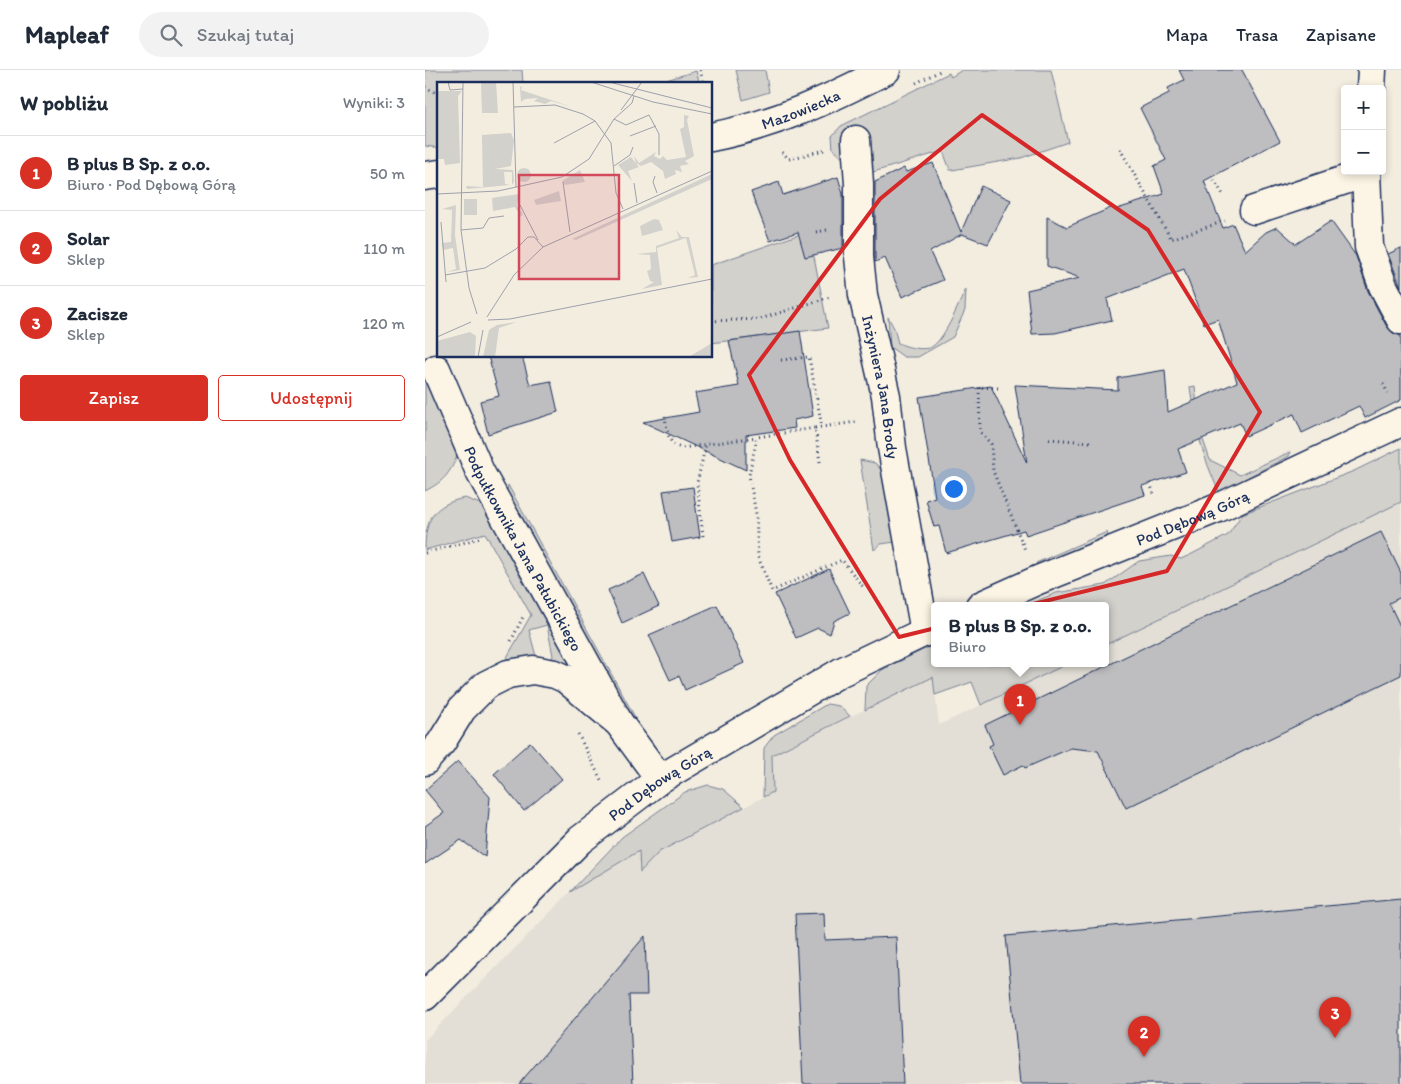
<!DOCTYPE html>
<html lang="pl">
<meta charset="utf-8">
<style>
:root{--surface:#fff;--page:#f2f2f3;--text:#1f2937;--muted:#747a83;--line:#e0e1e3;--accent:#d93025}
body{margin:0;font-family:Itim,sans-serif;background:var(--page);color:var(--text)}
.controls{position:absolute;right:15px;top:15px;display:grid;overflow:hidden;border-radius:5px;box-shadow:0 2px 8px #0003}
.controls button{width:45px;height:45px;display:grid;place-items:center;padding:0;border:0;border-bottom:1px solid var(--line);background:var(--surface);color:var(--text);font:25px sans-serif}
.you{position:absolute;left:528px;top:418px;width:18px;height:18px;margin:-12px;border:4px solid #fff;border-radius:50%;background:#1a73e8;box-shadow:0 0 0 8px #1a73e833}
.badge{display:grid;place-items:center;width:32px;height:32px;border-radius:50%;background:var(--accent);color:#fff;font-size:16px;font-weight:700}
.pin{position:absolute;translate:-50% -41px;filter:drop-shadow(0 1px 2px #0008)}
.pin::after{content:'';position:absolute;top:26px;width:18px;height:15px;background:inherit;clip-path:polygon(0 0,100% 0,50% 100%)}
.popup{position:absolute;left:506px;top:532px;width:178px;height:65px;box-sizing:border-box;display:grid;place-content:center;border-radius:5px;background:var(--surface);filter:drop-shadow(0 1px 4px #0005);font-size:16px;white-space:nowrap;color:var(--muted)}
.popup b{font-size:19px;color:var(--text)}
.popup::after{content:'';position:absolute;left:50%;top:100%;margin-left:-10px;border:10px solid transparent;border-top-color:var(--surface)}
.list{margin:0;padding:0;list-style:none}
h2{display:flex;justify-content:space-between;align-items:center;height:65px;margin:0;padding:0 20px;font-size:21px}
h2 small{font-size:16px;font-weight:400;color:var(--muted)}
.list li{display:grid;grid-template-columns:32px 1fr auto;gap:15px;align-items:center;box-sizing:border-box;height:75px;padding:0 20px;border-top:1px solid var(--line)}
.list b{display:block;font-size:19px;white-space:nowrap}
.list p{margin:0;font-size:16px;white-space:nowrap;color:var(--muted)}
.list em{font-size:16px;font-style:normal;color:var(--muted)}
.actions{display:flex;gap:10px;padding:15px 20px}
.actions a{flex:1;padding:11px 0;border:1px solid var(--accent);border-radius:5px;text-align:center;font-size:18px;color:var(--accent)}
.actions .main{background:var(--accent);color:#fff}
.icon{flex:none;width:28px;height:28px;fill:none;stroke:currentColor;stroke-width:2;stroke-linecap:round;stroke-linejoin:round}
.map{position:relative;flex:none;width:976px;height:1014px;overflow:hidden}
header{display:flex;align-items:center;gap:30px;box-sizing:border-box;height:70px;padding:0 25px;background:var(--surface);border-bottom:1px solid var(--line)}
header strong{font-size:24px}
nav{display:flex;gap:28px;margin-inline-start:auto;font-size:18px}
.search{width:350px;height:45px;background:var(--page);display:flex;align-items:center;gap:12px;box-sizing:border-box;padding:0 18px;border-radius:28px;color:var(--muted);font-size:19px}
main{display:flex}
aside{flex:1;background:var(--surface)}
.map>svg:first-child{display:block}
.built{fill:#e3dfd6}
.green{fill:#d3d1cc;stroke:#778095}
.building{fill:#bebec0;stroke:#1b2f5e}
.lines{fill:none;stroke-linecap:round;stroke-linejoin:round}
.street-casing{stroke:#1b2f5e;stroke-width:31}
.path{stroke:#1b2f5e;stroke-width:3;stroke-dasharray:1 4;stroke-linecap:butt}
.street{stroke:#fcf5e5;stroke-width:28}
.marked{fill:none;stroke:#d62828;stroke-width:4;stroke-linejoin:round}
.labels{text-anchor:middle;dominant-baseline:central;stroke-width:4;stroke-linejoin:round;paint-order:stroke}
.street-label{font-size:16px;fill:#1b2f5e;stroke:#fcf5e5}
.inset-road{fill:none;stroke:#9da1ac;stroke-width:1}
.view{fill:#d1495b;fill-opacity:0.15;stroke:#d1495b;stroke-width:2.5}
.inset-edge{fill:none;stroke:#1b2f5e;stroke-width:2.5}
</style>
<header>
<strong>Mapleaf</strong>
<div class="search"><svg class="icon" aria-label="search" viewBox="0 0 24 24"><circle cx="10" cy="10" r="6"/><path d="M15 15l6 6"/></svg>Szukaj tutaj</div>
<nav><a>Mapa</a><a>Trasa</a><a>Zapisane</a></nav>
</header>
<main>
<aside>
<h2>W pobliżu<small>Wyniki: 3</small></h2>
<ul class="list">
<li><span class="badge">1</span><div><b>B plus B Sp. z o.o.</b><p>Biuro · Pod Dębową Górą</p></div><em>50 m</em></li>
<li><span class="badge">2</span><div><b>Solar</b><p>Sklep</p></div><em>110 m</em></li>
<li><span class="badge">3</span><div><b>Zacisze</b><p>Sklep</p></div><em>120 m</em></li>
</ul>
<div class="actions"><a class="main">Zapisz</a><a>Udostępnij</a></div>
</aside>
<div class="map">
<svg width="976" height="1014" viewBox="0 0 976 1014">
<rect width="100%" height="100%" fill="#f3ede0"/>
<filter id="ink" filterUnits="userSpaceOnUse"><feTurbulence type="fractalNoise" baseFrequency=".02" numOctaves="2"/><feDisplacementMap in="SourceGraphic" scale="10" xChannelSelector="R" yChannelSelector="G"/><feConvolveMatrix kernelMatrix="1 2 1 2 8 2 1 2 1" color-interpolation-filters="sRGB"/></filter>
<g filter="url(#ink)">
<polygon class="built" points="976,432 976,1014 0,1014 0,970 145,822 214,780 215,801 234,782 348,722 347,685 508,606 514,655 642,594 680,594 680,575"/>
<g class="green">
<polygon points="0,0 97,0 98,14 14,14 14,78 0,76"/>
<polygon points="311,0 340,0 344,22 318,30"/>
<polygon points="537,0 626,0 643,72 596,88 527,100 525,100 518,81 445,103 425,95 408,79 407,66 416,56 524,3 526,7"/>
<polygon points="271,1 275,14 228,14"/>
<polygon points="384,161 403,258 286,273 286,195"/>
<path d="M 541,219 L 540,240 L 528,267 L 493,287 L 479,287 L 465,277 L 463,247 L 469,258 L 473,273 C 482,277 493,280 504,278 C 518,274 534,233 541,219 Z"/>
<path d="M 0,312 L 7,315 L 34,381 C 26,402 20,411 0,421 Z"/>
<path d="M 770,316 L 774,358 L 785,390 L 815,405 L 865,382 L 864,386 L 794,422 C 777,385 770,357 765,317 Z"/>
<polygon points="976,378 976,432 680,575 680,536 599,536 631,523 680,515 714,491 746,486 756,489 767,484 803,465 817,444 929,401"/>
<polygon points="435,390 450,393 458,402 470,472 456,474 449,480"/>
<polygon points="83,415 211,649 188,626 81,426"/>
<path d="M 40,428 L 55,434 L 157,592 L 158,599 L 132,597 L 127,588 L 128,586 L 122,555 L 104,560 L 112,590 L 81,589 L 106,545 L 60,463 L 0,480 C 0,450 8,434 40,428 Z"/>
<polygon points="682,462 684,471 616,498 611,493"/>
<polygon points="510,574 510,594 642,594 556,635 547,612 510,625 508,607 440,640 441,616 457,600"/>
<polygon points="402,634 414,636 425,646 347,685 348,722 338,727 339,678 349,665"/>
<polygon points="283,715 298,719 319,737 234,782 215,802 214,781 145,822 197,767 260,722"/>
</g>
<g class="building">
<polygon points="754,0 817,0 855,71 779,111 798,158 808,154 820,181 841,162 852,157 871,174 906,151 931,186 943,221 962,257 968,263 976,266 976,330 940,348 934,336 877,363 869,344 821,366 815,353 753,379 761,402 717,416 720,425 601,465 599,460 521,483 514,456 509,457 501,430 510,427 494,327 566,316 602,393 590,315 693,320 693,308 740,300 743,342 812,312 793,249 779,254 759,199 682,229 687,250 630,263 607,264 602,220 655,208 622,196 622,147 642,157 688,137 689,140 739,124 729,96 741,90 715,38 744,23 743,18 759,10"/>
<polygon points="508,93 536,162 556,116 586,130 563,174 537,164 505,182 518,210 477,227 460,188 450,192 450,112 479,98 481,102"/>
<polygon points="413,107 418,124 418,178 380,187 373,162 345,171 326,122 354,112 358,125"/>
<polygon points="976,178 976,217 963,184"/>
<polygon points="375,261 388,346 369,350 370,358 321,365 321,400 218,352 274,342 270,323 314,316 304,271"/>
<polygon points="63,286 97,286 105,315 126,311 133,342 63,364 55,331 74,326"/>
<polygon points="268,417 275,467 247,472 238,421"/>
<polygon points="956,462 976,503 976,527 964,533 976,558 976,605 701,738 673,681 646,678 600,698 598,695 578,705 564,676 568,674 560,655"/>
<polygon points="404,499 425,543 409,551 405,564 393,558 371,568 350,524"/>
<polygon points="219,504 234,536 197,553 183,520"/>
<polygon points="292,535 319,593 260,620 254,606 245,610 224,565"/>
<polygon points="105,672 137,709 99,741 69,704"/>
<polygon points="33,691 65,727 60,787 36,770 0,794 0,756 19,743 0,720"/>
<polygon points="976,829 976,1014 595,1014 581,866"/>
<polygon points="399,843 400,870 471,867 478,1014 378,1014 370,844"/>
<polygon points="220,866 222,925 204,925 208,1014 94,1014"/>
</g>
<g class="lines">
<defs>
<g id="street">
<polyline points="946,19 947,0"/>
<path id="s1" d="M 286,67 C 349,55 405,29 461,0"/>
<path id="s2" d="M 431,70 L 434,114 L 434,187 L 438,225 L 461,326 L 467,378 L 500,562"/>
<polyline points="941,101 944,177 958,216 976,250"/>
<polyline points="0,106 14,104"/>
<polyline points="829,140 941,103"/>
<path id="s3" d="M 11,299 L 55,402 L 194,653"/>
<path id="s4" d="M 555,536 L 613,510 L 793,438 L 976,352"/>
<polyline points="0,691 16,673 37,639 61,615 83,604 108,600 130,604 141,609 194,653 235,709"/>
<path id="s5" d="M 0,926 L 155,770 L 235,709 L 416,602 L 510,557"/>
</g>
</defs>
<use href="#street" class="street-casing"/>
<g class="path">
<polyline points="275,0 279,14"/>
<polyline points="491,13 517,0"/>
<polyline points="0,17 14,24"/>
<polyline points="695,79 746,169 800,151"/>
<polyline points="357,82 364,89 399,80"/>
<polyline points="789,110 799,126"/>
<polyline points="391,162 402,160"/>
<polyline points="286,251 335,249 405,227"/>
<polyline points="356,290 384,287 397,357"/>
<polyline points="958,314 963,323"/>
<polyline points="573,318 554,317 555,362 566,374 568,401 600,480"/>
<path d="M 240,346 C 242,359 242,375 257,378 L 332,367"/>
<polyline points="390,358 431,352"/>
<polyline points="624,369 665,372"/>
<polyline points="395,392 390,358 332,367 324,405 331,444 333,487 347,521 417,490 439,518"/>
<polyline points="725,413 730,427"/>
<polyline points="278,466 272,413 281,374"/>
<polyline points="0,483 55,468"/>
<polyline points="86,571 98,547"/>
<polyline points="153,664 177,712"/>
</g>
<use href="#street" class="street"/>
</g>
</g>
<path class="marked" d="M 557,45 L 723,160 L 835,342 L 742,501 L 474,567 L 365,390 L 324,305 L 455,129 Z"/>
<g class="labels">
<g class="street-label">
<text stroke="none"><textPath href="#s1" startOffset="94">Mazowiecka</textPath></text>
<text stroke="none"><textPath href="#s2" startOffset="249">Inżyniera Jana Brody</textPath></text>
<text stroke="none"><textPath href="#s4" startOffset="230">Pod Dębową Górą</textPath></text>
<text stroke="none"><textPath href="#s3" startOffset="200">Podpułkownika Jana Pałubickiego</textPath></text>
<text stroke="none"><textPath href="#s5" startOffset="318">Pod Dębową Górą</textPath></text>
</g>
</g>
<g transform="translate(12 12)">
<rect width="275" height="275" fill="#f3ede0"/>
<path d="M 44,0 L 59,0 L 61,31 L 45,31 ZM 85,4 L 84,8 L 135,25 L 114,19 L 108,22 L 97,19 L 101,16 L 88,17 L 84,20 L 83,5 ZM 0,9 L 25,9 L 21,14 L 23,81 L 8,83 L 7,77 L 0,77 ZM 247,33 L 252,34 L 250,38 L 257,74 L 248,79 L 252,82 L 243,84 L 245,90 L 238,88 L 239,92 L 228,97 L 226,89 L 214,80 L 204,84 L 199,81 L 197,74 L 202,81 L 219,70 L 217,74 L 223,77 L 226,74 L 230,78 L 249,75 L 243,47 L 247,45 ZM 74,51 L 77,58 L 74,84 L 58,87 L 76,88 L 77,100 L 75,103 L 75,90 L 67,90 L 68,102 L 73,103 L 30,107 L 29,104 L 46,105 L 45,53 ZM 194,75 L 202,85 L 191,89 L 195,99 L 181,83 ZM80 93a7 7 0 1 1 14 0a7 7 0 1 1-14 0ZM 143,88 L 148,100 L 128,103 L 125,99 ZM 275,92 L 275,97 L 139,158 L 135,157 ZM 122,109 L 124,119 L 99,123 L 97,118 ZM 82,112 L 80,124 L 86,132 L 84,135 L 78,125 L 56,129 L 55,116 ZM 27,117 L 40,117 L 40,133 L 27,133 ZM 19,123 L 18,153 L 23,188 L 10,190 L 19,187 L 16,166 L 6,168 L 5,161 L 14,160 L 15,128 L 5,127 ZM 217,137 L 222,138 L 226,148 L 205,154 L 203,144 ZM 239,148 L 245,155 L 252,155 L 261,195 L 251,196 L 258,193 L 249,156 L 220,166 L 225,203 L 205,207 L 217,200 L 213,199 L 210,189 L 214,187 L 213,173 L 199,172 L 219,170 L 219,164 L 242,156 ZM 80,240 L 62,246 L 58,275 L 46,275 L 52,248 L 60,243 ZM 33,250 L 39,254 L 38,275 L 0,275 L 0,259 ZM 275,261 L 275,275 L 251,275 L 255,273 Z" fill="#d3d1cc"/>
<path class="inset-road" d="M 11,0 L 13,8 L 26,7M 26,0 L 24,148 L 32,206 L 40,232M 76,0 L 79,105M 154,0 L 216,20 L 275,32M 172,0 L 275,26M 77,25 L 118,23 L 146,32 L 158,39M 184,28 L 205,0M 177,37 L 189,43 L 212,33 L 222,52 L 222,73M 193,54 L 219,44M 117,61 L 158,39 L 174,61 L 179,111 L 186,127M 177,84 L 193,73 L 196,65M 218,94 L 216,100 L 220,111M 126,100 L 133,150M 197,101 L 200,121M 0,112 L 61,109 L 125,95 L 152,77 L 177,37 L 195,21 L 197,14M 83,123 L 101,158M 4,140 L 9,200M 24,148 L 46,146 L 52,136 L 67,134M 8,193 L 48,186 L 79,167 L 91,155 L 97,155 L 106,165M 50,235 L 77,193 L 106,165 L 275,89M 51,238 L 73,237 L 275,197M 0,255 L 34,240M 41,275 L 46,248"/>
<path class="view" d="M 82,93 L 182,93 L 182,197 L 82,197 Z"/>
<rect width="275" height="275" class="inset-edge"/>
</g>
</svg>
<div class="controls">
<button>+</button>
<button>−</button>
</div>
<div class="you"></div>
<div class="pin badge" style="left:595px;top:655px">1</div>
<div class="popup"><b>B plus B Sp. z o.o.</b>Biuro</div>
<div class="pin badge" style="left:719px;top:987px">2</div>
<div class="pin badge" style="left:910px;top:968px">3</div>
</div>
</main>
